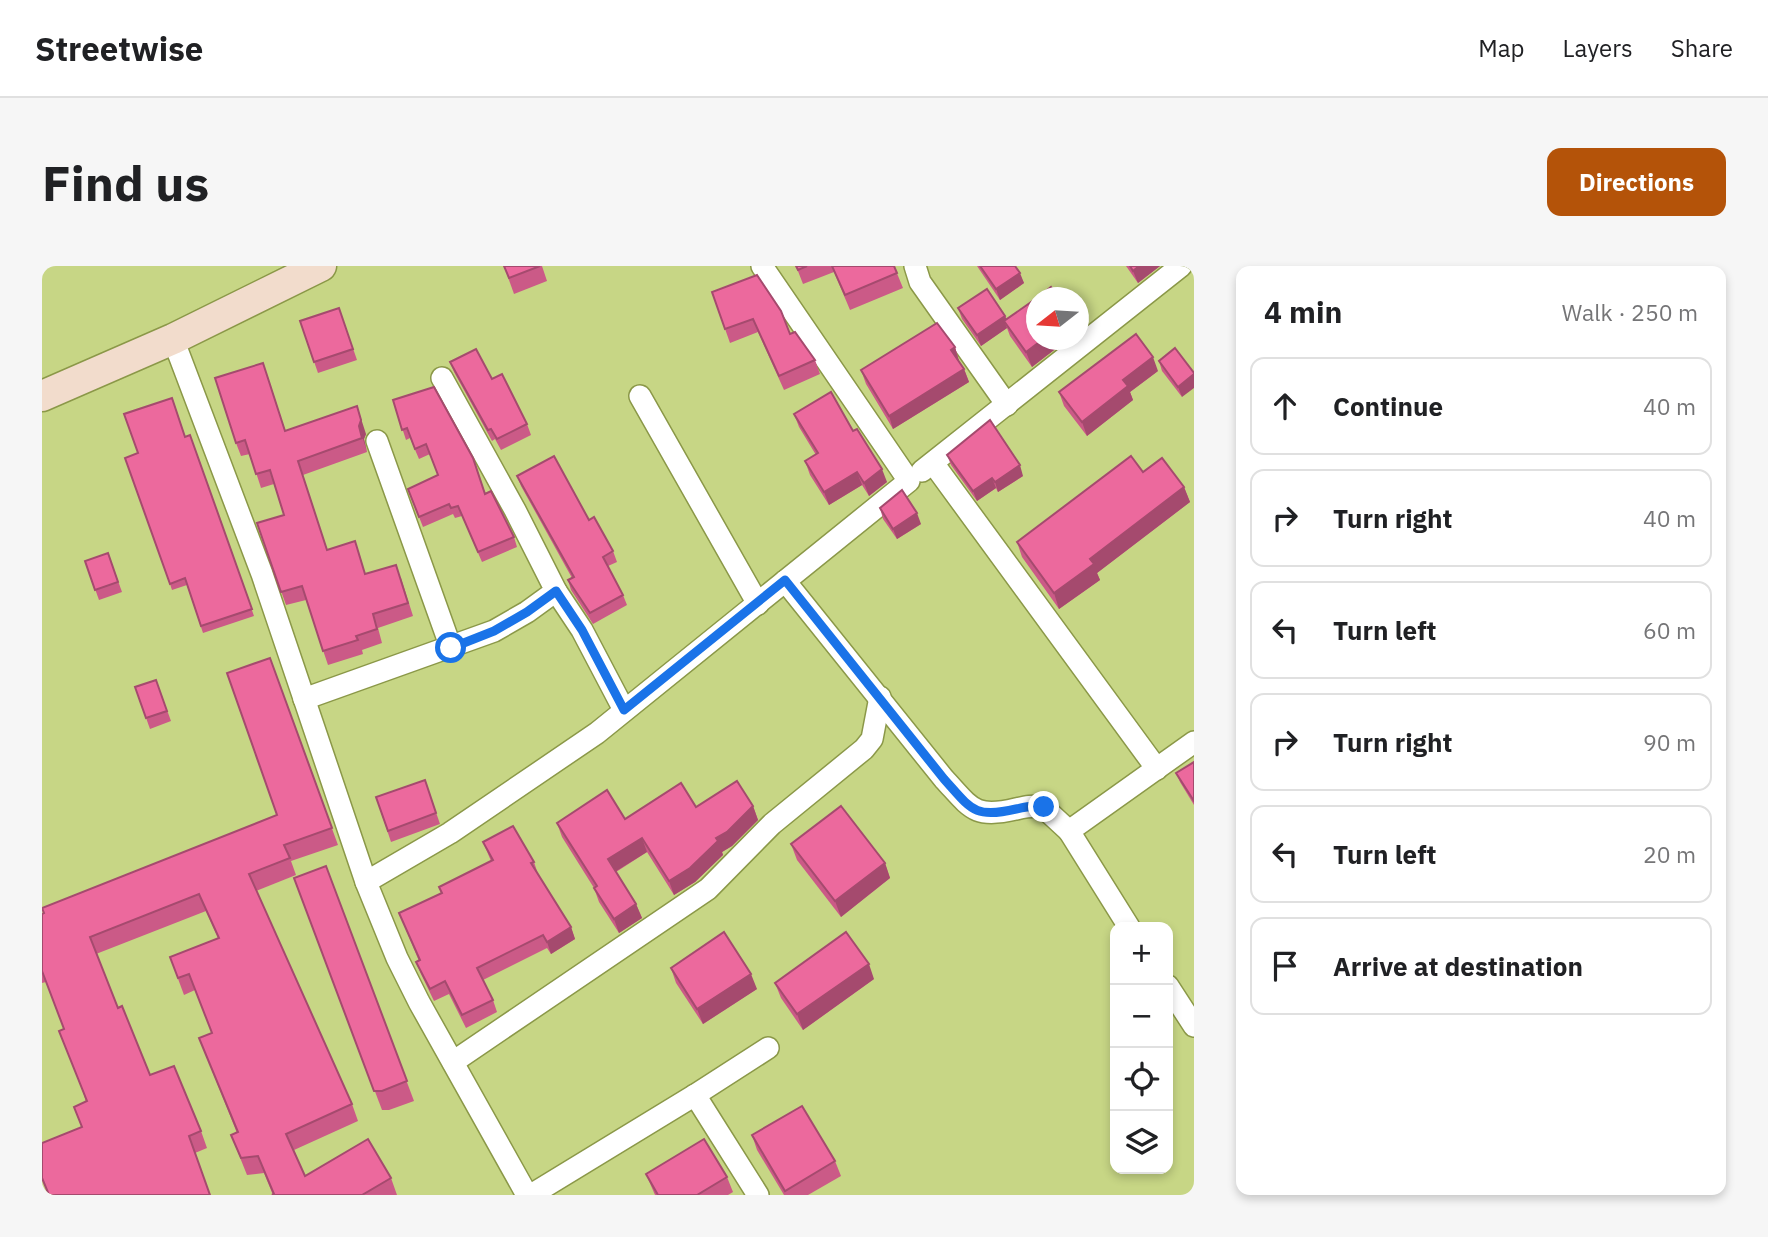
<!DOCTYPE html>
<meta charset="utf-8">
<style>
:root{--surface:#fff;--page:#f6f6f6;--text:#202124;--muted:#757577;--line:#e0e0e0;--accent:#b45309}
body{margin:0;font-family:"IBM Plex Sans",sans-serif;background:var(--page);color:var(--text)}
.controls{position:absolute;right:21px;bottom:21px;display:grid;overflow:hidden;border-radius:14px;box-shadow:0 4px 10px #0003}
.controls button{width:63px;height:63px;display:grid;place-items:center;padding:0;border:0;border-bottom:2px solid var(--line);background:var(--surface);color:var(--text);font:35px sans-serif}
.compass{position:absolute;left:984px;top:21px;width:63px;height:63px;border-radius:50%;background:var(--surface);box-shadow:0 4px 10px #0003;rotate:253deg}
.stop{position:absolute;width:21px;height:21px;margin:-16px;border:5px solid #1a73e8;border-radius:50%;background:#fff}
.stop.end{background:#1a73e8;border-color:#fff;box-shadow:0 2px 7px #0008}
.list{margin:0;padding:0;list-style:none}
h2{display:flex;justify-content:space-between;align-items:center;height:91px;margin:0;padding:0 28px;font-size:30px}
h2 small{font-size:23px;font-weight:400;color:var(--muted)}
.list li{display:grid;grid-template-columns:46px 1fr auto;gap:21px;align-items:center;box-sizing:border-box;height:98px;margin:0 14px 14px;padding:0 14px;border:2px solid var(--line);border-radius:14px}
.list b{display:block;font-size:26px;white-space:nowrap}
.list em{font-size:23px;font-style:normal;color:var(--muted)}
.icon{flex:none;width:38px;height:38px;fill:none;stroke:currentColor;stroke-width:2;stroke-linecap:round;stroke-linejoin:round}
.map{position:relative;flex:none;width:1152px;height:929px;overflow:hidden;border-radius:14px}
header{display:flex;align-items:center;gap:42px;box-sizing:border-box;height:98px;padding:0 35px;background:var(--surface);border-bottom:2px solid var(--line)}
header strong{font-size:33px}
nav{display:flex;gap:38px;margin-inline-start:auto;font-size:24px}
.intro{display:flex;align-items:center;justify-content:space-between;box-sizing:border-box;height:168px;padding:0 42px}
h1{margin:0;font-size:49px}
.button{padding:18px 32px;border-radius:14px;background:var(--accent);color:#fff;font-size:24px;font-weight:700}
main{display:flex;gap:42px;padding:0 42px}
aside{flex:1;background:var(--surface);border-radius:14px;box-shadow:0 4px 10px #0003}
.map>svg:first-child{display:block}
.lines{fill:none;stroke-linecap:round;stroke-linejoin:round}
.minor-casing{stroke:#8b9848;stroke-width:24}
.secondary-casing{stroke:#8b9848;stroke-width:33}
.minor{stroke:#fff;stroke-width:21}
.secondary{stroke:#f2dccc;stroke-width:30}
.wall{fill:#cb5a87}
.shaded-wall{fill:#a54a6e}
.building{fill:#ec699d;stroke:#a54a6e;stroke-width:2}
.route{stroke:#1a73e8;stroke-width:9}
</style>
<header>
<strong>Streetwise</strong>
<nav><a>Map</a><a>Layers</a><a>Share</a></nav>
</header>
<div class="intro"><h1>Find us</h1><a class="button">Directions</a></div>
<main>
<div class="map">
<svg width="1152" height="929" viewBox="0 0 1152 929">
<rect width="100%" height="100%" fill="#c7d685"/>
<g class="lines">
<defs>
<g id="minor">
<polyline points="873,0 878,16 965,139"/>
<polyline points="131,73 220,308 324,616 355,692 377,736 485,929"/>
<polyline points="598,130 716,338"/>
<polyline points="335,175 409,382"/>
<polyline points="891,197 1115,503"/>
<polyline points="880,205 1139,0"/>
<path d="M 743,315 L 902,513 C 929,542 932,553 974,543 C 983,541 992,539 1001,541 L 1027,565"/>
<polyline points="514,325 540,364 582,444"/>
<polyline points="262,433 452,365 485,346 514,325 473,244 400,112"/>
<polyline points="324,616 408,567 555,467 867,215 720,0"/>
<polyline points="1087,661 1027,565 1152,476"/>
<polyline points="1126,720 1152,760"/>
<polyline points="411,796 666,623 730,558 822,483 830,473 838,431"/>
<polyline points="653,829 716,929"/>
<polyline points="489,929 653,829 726,782"/>
</g>
<polyline id="secondary" points="0,130 131,73 279,0"/>
</defs>
<use href="#minor" class="minor-casing"/>
<use href="#secondary" class="secondary-casing"/>
<use href="#minor" class="minor"/>
<use href="#secondary" class="secondary"/>
</g>
<g class="wall">
<polygon points="462,0 500,0 505,15 472,28"/>
<polygon points="754,0 852,0 861,22 808,44 792,6 761,18"/>
<polygon points="935,0 973,0 982,17 958,34"/>
<polygon points="1084,0 1118,0 1096,17"/>
<polygon points="670,26 748,68 773,94 778,108 742,124 716,66 688,77"/>
<polygon points="297,42 315,94 276,107 258,55"/>
<polygon points="916,42 963,50 965,53 995,74 1025,74 990,101 968,70 965,62 939,80 920,53"/>
<polygon points="913,81 917,95 922,103 927,116 851,163 824,118 819,104"/>
<polygon points="1133,82 1140,131 1120,105 1117,95"/>
<polygon points="408,96 450,113 485,158 489,169 459,184 453,173 450,175 412,106"/>
<polygon points="1116,105 1088,126 1091,134 1045,170 1022,140 1017,126"/>
<polygon points="226,111 243,164 324,168 322,173 325,186 261,209 285,284 324,308 359,312 371,350 336,362 340,377 320,384 321,388 286,399 264,334 244,339 215,257 242,249 232,218 219,222 208,188 199,190 194,177"/>
<polygon points="351,134 443,228 472,271 475,281 440,296 420,250 413,252 411,248 381,261 366,223 396,209 388,188 377,193 368,172 364,174"/>
<polygon points="752,148 845,216 827,230 820,219 787,239 768,209 763,195 774,189 757,161"/>
<polygon points="148,169 212,350 161,367 145,319 130,324 128,318 143,171"/>
<polygon points="905,189 981,210 956,226 954,222 935,235 909,199"/>
<polygon points="1101,206 1142,221 1148,236 1055,307 1058,314 1017,343 980,291 975,276"/>
<polygon points="475,210 547,254 571,285 575,296 566,300 581,329 585,339 551,358 529,324 526,314 530,312 479,220"/>
<polygon points="838,242 879,258 855,273 841,253"/>
<polygon points="66,287 80,326 57,334 43,295"/>
<polygon points="228,392 296,579 249,595 254,609 214,625 310,838 316,855 252,884 263,910 349,912 355,929 230,929 231,929 222,907 205,909 189,869 195,867 157,772 170,767 153,724 142,729 128,691 176,672 164,645 54,688 76,742 108,809 159,865 165,882 153,887 40,862 32,841 44,836 22,763 4,716 0,717 0,648 235,549"/>
<polygon points="114,414 129,455 108,463 93,421"/>
<polygon points="1152,496 1152,539 1138,516 1134,507"/>
<polygon points="383,514 398,558 349,576 334,531"/>
<polygon points="711,540 716,554 690,580 680,586 681,589 653,616 632,629 605,586 574,606 594,638 600,652 577,667 557,636 552,622 520,571 515,557 583,553 654,541"/>
<polygon points="441,576 492,596 496,608 529,661 533,673 509,688 505,682 441,714 451,734 455,746 424,762 407,728 392,735 379,708 374,696 377,695 357,647 399,627 397,621 449,595"/>
<polygon points="749,578 843,597 848,612 799,651 755,594"/>
<polygon points="284,600 372,835 347,844 340,844 252,612"/>
<polygon points="629,702 715,723 661,758 634,717"/>
<polygon points="832,713 761,764 739,732 733,717"/>
<polygon points="710,869 793,895 799,910 766,929 742,929 715,884"/>
<polygon points="604,908 685,911 691,926 686,929 613,929"/>
</g>
<g class="shaded-wall">
<polygon points="1097,0 1118,0 1096,17 1091,5"/>
<polygon points="978,7 982,17 958,34 954,23"/>
<polygon points="963,50 967,60 962,55 965,62 939,80 935,69"/>
<polygon points="1000,74 1025,74 990,101 984,86"/>
<polygon points="913,81 917,95 914,97 909,84"/>
<polygon points="1111,91 1116,105 1088,126 1091,134 1045,170 1040,156 1081,114"/>
<polygon points="922,103 927,116 851,163 847,150"/>
<polygon points="1152,108 1152,122 1140,131 1136,121"/>
<polygon points="315,140 324,168 322,173 325,186 317,160"/>
<polygon points="978,199 981,210 956,226 953,216"/>
<polygon points="840,203 845,216 827,230 822,217"/>
<polygon points="815,206 820,219 787,239 782,226"/>
<polygon points="950,212 954,222 935,235 931,225"/>
<polygon points="1142,221 1148,236 1055,307 1058,314 1017,343 1012,327 1048,293"/>
<polygon points="875,247 879,258 855,273 851,263"/>
<polygon points="711,540 716,554 690,580 680,586 681,589 653,616 632,629 627,615"/>
<polygon points="600,572 605,586 571,607 566,593"/>
<polygon points="843,597 848,612 799,651 793,635"/>
<polygon points="594,638 600,652 577,667 572,653"/>
<polygon points="529,661 533,673 509,688 505,676"/>
<polygon points="827,698 832,713 761,764 755,748"/>
<polygon points="709,708 715,723 661,758 655,743"/>
</g>
<g class="building">
<polygon points="462,0 498,0 467,12"/>
<polygon points="754,0 765,0 756,4"/>
<polygon points="790,0 852,0 855,7 803,29"/>
<polygon points="938,0 973,0 978,7 954,23"/>
<polygon points="1088,0 1097,0 1091,5"/>
<polygon points="715,9 739,45 748,68 753,66 773,94 737,110 711,53 683,63 670,26"/>
<polygon points="1009,21 1017,32 995,32"/>
<polygon points="945,23 963,50 935,69 916,42"/>
<polygon points="995,32 995,74 1000,74 984,86 962,55"/>
<polygon points="297,42 311,83 272,96 258,55"/>
<polygon points="895,57 913,81 909,84 922,103 847,150 819,104"/>
<polygon points="1094,68 1111,91 1081,114 1086,120 1040,156 1017,126"/>
<polygon points="1133,82 1152,107 1152,108 1136,121 1117,95"/>
<polygon points="434,83 450,113 460,108 485,158 455,173 449,163 446,164 408,96"/>
<polygon points="221,97 243,165 315,140 319,154 317,160 320,172 256,195 285,284 313,275 323,308 354,299 366,337 331,348 335,363 314,370 316,374 281,385 260,320 239,326 215,257 242,249 228,204 214,208 203,174 194,177 173,112"/>
<polygon points="392,121 431,192 443,228 449,225 472,271 436,286 416,240 409,242 407,238 377,251 366,223 396,209 384,178 373,183 365,162 360,164 351,134"/>
<polygon points="789,126 811,165 815,163 840,203 822,217 815,206 782,226 763,195 776,187 752,148"/>
<polygon points="130,132 143,171 148,169 210,343 159,360 143,312 128,318 83,192 96,187 82,148"/>
<polygon points="948,154 978,199 953,216 950,212 931,225 905,189"/>
<polygon points="512,190 547,254 552,251 571,285 561,291 581,329 548,347 526,314 532,311 475,210"/>
<polygon points="1089,190 1101,206 1120,192 1142,221 1048,293 1052,298 1012,327 975,276"/>
<polygon points="860,224 875,247 851,263 838,242"/>
<polygon points="66,287 76,316 53,324 43,295"/>
<polygon points="228,392 290,562 242,579 248,592 207,608 310,838 244,868 263,910 326,873 349,912 320,929 230,929 232,928 216,890 199,892 189,869 196,866 157,772 170,767 147,708 136,712 128,691 177,672 157,628 48,671 76,742 80,740 108,809 132,800 159,865 147,870 168,929 7,929 0,912 0,877 40,861 32,841 45,835 17,765 22,763 0,705 0,648 2,647 0,642 235,549 185,407"/>
<polygon points="114,414 125,445 104,452 93,421"/>
<polygon points="1152,496 1152,535 1134,507"/>
<polygon points="383,514 394,547 346,565 334,531"/>
<polygon points="695,515 711,540 685,566 674,572 676,575 648,602 627,615 600,572 566,593 594,638 572,653 552,622 555,620 515,557 565,524 583,553 639,517 654,541"/>
<polygon points="799,540 843,597 793,635 749,578"/>
<polygon points="471,560 492,596 489,597 529,661 505,676 501,669 435,702 451,734 420,749 403,715 388,723 374,696 378,694 357,647 400,627 397,621 451,594 441,576"/>
<polygon points="284,600 365,815 340,825 332,825 252,612"/>
<polygon points="682,666 709,708 655,743 629,702"/>
<polygon points="804,666 827,698 755,748 733,717"/>
<polygon points="760,840 793,895 743,925 710,869"/>
<polygon points="662,873 685,911 655,929 616,929 604,908"/>
</g>
<g class="lines">
<path class="route" d="M 409,382 L 452,365 L 485,346 L 514,325 L 540,364 L 582,444 L 743,314 L 902,513 C 929,543 932,553 974,543 C 983,541 992,539 1002,541"/>
</g>
</svg>
<div class="controls">
<button>+</button>
<button>−</button>
<button><svg class="icon" aria-label="locate" viewBox="0 0 24 24"><circle cx="12" cy="12" r="6"/><path d="M12 2v4M12 18v4M2 12h4M18 12h4"/></svg></button>
<button><svg class="icon" aria-label="layers" viewBox="0 0 24 24"><path d="M12 4l9 5-9 5-9-5zM3 14l9 5 9-5"/></svg></button>
</div>
<svg class="compass" viewBox="-18 -18 36 36"><path d="M0-13l5 13h-10z" fill="#e53935"/><path d="M0 13l5-13h-10z" fill="#757577"/></svg>
<div class="stop" style="left:409px;top:382px"></div>
<div class="stop end" style="left:1002px;top:541px"></div>
</div>
<aside>
<h2>4 min<small>Walk · 250 m</small></h2>
<ul class="list">
<li><svg class="icon" aria-label="ahead" viewBox="0 0 24 24"><path d="M12 20V5M6 11l6-6 6 6"/></svg><div><b>Continue</b></div><em>40 m</em></li>
<li><svg class="icon" aria-label="right" viewBox="0 0 24 24"><path d="M7 20v-9h11M14 6l5 5-5 5"/></svg><div><b>Turn right</b></div><em>40 m</em></li>
<li><svg class="icon" aria-label="left" viewBox="0 0 24 24"><path d="M17 20v-9H6M10 6l-5 5 5 5"/></svg><div><b>Turn left</b></div><em>60 m</em></li>
<li><svg class="icon" aria-label="right" viewBox="0 0 24 24"><path d="M7 20v-9h11M14 6l5 5-5 5"/></svg><div><b>Turn right</b></div><em>90 m</em></li>
<li><svg class="icon" aria-label="left" viewBox="0 0 24 24"><path d="M17 20v-9H6M10 6l-5 5 5 5"/></svg><div><b>Turn left</b></div><em>20 m</em></li>
<li><svg class="icon" aria-label="arrive" viewBox="0 0 24 24"><path d="M6 21V4h12l-3 4 3 4H6"/></svg><div><b>Arrive at destination</b></div></li>
</ul>
</aside>
</main>
